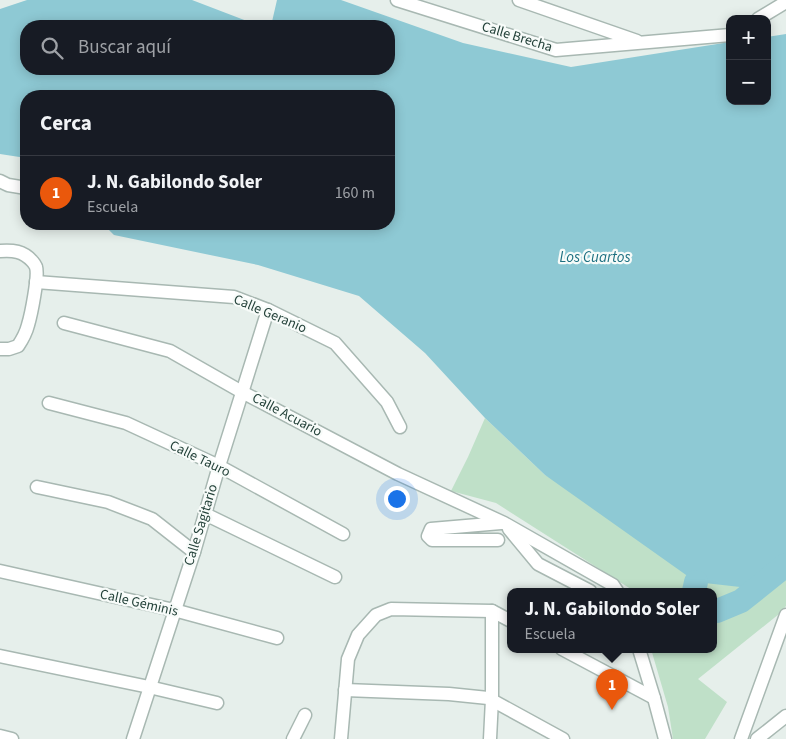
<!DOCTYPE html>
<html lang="es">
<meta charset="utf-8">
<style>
:root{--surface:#171b24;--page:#20242c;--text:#f1f3f6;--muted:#9ea1a6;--line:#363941;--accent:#ea580c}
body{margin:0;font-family:"Source Sans 3",sans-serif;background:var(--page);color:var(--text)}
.controls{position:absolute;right:15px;top:15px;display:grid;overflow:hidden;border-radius:10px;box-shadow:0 2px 12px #0003}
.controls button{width:45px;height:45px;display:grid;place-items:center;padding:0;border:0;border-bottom:1px solid var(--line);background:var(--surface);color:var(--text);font:25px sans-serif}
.you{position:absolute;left:396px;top:498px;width:18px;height:18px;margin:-12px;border:4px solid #fff;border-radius:50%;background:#1a73e8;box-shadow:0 0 0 8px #1a73e833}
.badge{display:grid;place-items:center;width:32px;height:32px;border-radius:50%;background:var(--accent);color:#fff;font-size:16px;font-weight:700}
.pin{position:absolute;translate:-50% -41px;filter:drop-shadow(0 1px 2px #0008)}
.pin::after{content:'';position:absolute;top:26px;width:18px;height:15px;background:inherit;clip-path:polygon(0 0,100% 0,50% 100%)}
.popup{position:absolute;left:507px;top:588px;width:210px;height:65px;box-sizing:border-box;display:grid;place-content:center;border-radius:10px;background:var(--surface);filter:drop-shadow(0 1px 4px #0005);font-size:16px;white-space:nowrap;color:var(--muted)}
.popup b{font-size:19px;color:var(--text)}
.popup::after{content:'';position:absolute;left:50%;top:100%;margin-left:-10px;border:10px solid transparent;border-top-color:var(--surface)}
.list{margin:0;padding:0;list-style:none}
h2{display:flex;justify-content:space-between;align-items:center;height:65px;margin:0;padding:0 20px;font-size:21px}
h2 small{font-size:16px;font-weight:400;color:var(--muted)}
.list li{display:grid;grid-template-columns:32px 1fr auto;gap:15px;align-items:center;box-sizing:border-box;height:75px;padding:0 20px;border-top:1px solid var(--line)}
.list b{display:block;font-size:19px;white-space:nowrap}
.list p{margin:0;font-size:16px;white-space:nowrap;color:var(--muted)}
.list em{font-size:16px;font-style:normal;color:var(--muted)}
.icon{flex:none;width:28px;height:28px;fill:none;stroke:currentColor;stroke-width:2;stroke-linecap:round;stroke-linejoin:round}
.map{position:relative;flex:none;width:786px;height:739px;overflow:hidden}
.search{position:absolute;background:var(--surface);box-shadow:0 2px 12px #0003;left:20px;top:20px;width:375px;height:55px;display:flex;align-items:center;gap:12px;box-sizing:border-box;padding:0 18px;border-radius:20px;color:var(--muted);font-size:19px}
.panel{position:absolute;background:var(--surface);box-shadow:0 2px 12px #0003;left:20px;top:90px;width:375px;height:140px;border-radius:20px}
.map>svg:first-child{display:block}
.green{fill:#bfe0c8}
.water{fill:#8ec9d4}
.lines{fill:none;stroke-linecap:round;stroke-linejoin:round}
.river{stroke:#8ec9d4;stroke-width:24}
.street-casing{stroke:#a8b8b2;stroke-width:15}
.street{stroke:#fff;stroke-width:12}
.labels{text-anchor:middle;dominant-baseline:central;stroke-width:4.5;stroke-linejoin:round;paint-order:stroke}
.street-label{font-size:14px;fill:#24423a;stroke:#f7fbf9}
.water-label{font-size:15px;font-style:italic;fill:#1c6f80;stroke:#f7fbf9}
</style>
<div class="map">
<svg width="786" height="739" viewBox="0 0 786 739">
<rect width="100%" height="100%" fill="#e6efeb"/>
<polygon class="green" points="485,418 545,475 749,588 786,557 786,606 779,614 698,679 727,702 705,739 673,739 668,707 651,649 713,649 713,591 634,591 496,503 451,491 468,457"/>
<polygon class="water" points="27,0 192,0 260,26 26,26 26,69 389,69 389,26 271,26 277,0 341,0 463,43 571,67 730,42 730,101 767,101 767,37 786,34 786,557 749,588 696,582 545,475 485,418 425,353 359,296 258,265 114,235 103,224 389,224 389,96 26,96 26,158 0,154 0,9"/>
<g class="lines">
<g class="river">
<polyline points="694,591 696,582"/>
<polyline points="713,610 717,611 741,601 786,565"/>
</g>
<defs>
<g id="street">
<polyline points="397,0 556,50 730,35"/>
<polyline points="519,0 637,41"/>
<polyline points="758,19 786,2"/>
<polyline points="0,181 8,185 26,188"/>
<path d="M 0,251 C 13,250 23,251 32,261 C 33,262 36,266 36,267 C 39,276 31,315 28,325 C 26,333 22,340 18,346 L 9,349 L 0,349"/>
<polyline points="36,282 234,297 268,310 335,343 387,402 400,427"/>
<polyline points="64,323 170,351 242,392 398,474 504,523 613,585 617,591"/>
<polyline points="49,403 126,423 219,466 343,534"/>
<polyline points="37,487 108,502 152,519 194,552"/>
<polyline points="205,514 335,577"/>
<polyline points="509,529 538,564 590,591"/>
<polyline points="498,540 432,540 428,536 431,529 501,523"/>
<polyline points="0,571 174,610 277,638"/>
<polyline points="562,649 654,698"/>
<polyline points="639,649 654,698 665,739"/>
<polyline points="0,656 149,687 217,703"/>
<polyline points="345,690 449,694 488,698 563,739"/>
<polyline points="0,736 12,739"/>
<polyline points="133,739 194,552 219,466 268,310"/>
<polyline points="293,739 305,715"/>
<polyline points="341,739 348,659 358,635 376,615 391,609 492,611 511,621"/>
<polyline points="490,739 492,699 492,611"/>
<polyline points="741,739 786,615"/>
<polyline points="757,739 786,716"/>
</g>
</defs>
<use href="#street" class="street-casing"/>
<use href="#street" class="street"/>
</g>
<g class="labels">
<g class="street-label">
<text transform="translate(517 37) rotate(17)">Calle Brecha</text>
<text transform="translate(270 314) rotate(23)">Calle Geranio</text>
<text transform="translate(287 415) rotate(28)">Calle Acuario</text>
<text transform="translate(200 459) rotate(26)">Calle Tauro</text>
<text transform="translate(201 525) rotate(-73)">Calle Sagitario</text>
<text transform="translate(139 603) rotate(13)">Calle Géminis</text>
</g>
<g class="water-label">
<text x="595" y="257">Los Cuartos</text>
</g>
</g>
</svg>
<div class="controls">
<button>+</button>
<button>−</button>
</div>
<div class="you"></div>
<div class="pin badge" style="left:612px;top:710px">1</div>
<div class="popup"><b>J. N. Gabilondo Soler</b>Escuela</div>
<div class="search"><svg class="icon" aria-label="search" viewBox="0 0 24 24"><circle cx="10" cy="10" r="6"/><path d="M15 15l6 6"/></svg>Buscar aquí</div>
<section class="panel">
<h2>Cerca<small></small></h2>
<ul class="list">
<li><span class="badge">1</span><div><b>J. N. Gabilondo Soler</b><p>Escuela</p></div><em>160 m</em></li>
</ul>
</section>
</div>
